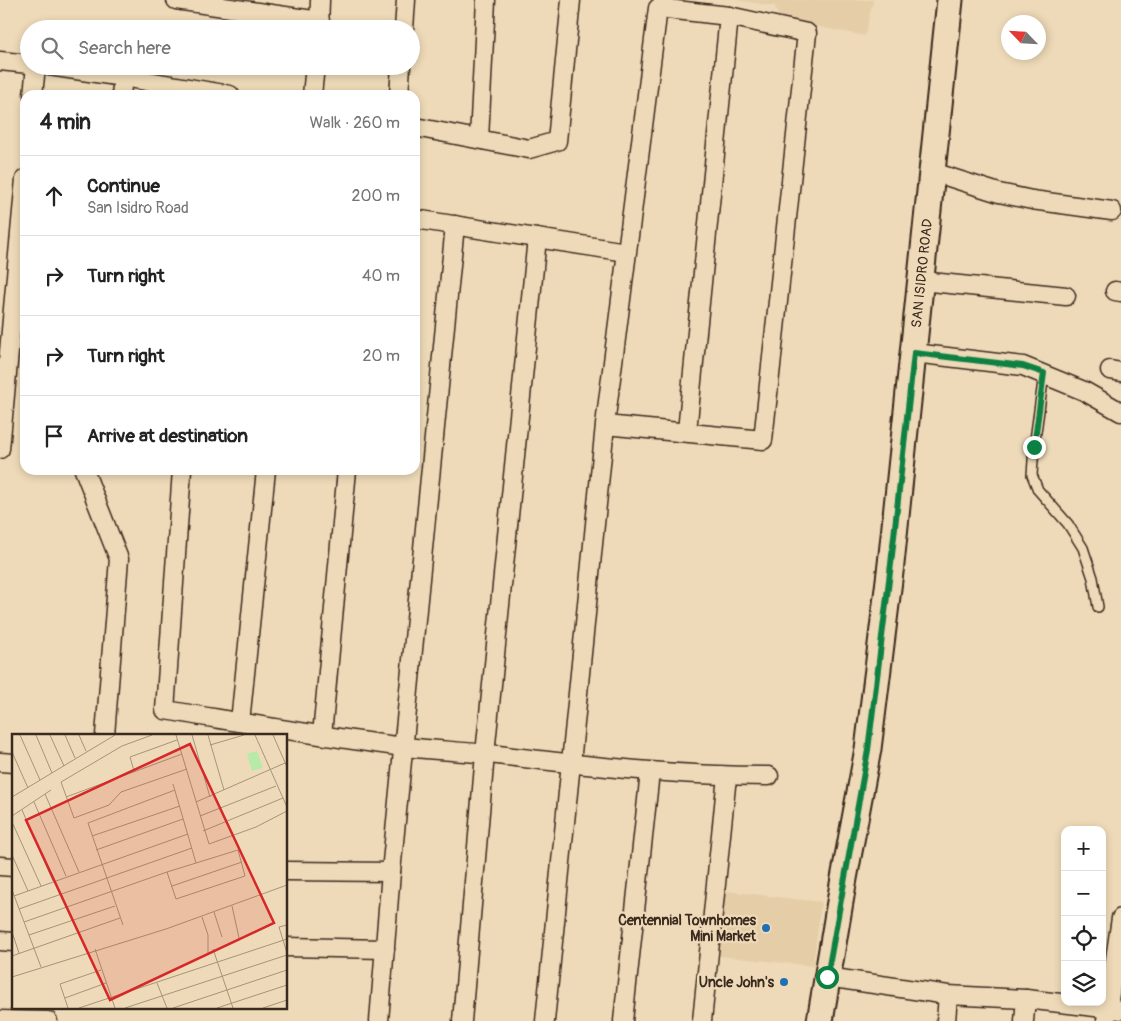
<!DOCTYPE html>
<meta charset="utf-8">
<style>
:root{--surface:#fff;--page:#f2f2f2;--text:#222;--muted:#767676;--line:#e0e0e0}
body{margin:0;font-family:Pangolin,sans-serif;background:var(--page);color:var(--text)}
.controls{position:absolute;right:15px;bottom:15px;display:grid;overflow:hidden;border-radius:10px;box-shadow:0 2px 8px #0003}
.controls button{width:45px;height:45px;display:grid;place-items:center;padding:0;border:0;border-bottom:1px solid var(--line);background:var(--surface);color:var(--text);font:25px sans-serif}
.compass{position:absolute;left:1001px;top:15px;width:45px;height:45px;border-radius:50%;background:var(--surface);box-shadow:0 2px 8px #0003;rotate:295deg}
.stop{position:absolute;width:15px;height:15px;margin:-11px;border:4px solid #0b8043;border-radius:50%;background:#fff}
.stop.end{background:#0b8043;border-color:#fff;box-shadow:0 1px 5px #0008}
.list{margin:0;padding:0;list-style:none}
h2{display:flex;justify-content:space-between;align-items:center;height:65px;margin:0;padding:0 20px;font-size:21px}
h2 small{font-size:16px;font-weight:400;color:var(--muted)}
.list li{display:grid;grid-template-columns:32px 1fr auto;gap:15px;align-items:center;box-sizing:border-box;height:80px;padding:0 20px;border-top:1px solid var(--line)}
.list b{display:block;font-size:19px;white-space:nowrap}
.list p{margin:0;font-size:16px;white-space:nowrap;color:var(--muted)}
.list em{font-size:16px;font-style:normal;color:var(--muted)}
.icon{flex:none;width:28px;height:28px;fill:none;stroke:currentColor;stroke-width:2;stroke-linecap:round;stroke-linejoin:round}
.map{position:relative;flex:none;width:1121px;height:1021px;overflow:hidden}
.search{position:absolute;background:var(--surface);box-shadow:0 2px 8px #0003;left:20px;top:20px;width:400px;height:55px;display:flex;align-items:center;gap:12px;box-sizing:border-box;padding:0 18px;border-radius:28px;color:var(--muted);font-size:19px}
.panel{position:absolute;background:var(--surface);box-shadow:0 2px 8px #0003;left:20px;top:90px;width:400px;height:385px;border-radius:15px}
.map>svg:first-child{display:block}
.built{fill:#e4cda7}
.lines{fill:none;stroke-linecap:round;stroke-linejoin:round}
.lane-casing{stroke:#3b2a1e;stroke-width:12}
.street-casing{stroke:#3b2a1e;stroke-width:21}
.secondary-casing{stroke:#3b2a1e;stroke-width:29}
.lane{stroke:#eedab8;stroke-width:9}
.street{stroke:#eedab8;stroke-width:18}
.secondary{stroke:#eedab8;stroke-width:25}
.route{stroke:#0b8043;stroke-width:6}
.poi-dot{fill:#1f6fb2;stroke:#eedab8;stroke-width:2}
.labels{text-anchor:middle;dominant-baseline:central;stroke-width:4.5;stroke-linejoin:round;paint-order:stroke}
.street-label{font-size:14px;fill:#3b2a1e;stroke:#eedab8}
.poi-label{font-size:14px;font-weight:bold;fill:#3b2a1e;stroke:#eedab8;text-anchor:end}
.inset-road{fill:none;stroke:#a6947a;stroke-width:1}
.view{fill:#d62828;fill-opacity:0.15;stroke:#d62828;stroke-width:2.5}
.inset-edge{fill:none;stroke:#3b2a1e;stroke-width:2.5}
</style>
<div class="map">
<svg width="1121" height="1021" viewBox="0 0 1121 1021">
<rect width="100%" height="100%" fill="#eedab8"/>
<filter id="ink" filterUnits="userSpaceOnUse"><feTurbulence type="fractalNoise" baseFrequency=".02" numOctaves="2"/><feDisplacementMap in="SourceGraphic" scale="10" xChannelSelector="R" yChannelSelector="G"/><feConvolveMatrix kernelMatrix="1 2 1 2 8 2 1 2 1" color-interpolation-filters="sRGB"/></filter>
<g filter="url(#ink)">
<g class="built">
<polygon points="736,0 873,0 865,36 779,19 775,6"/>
<polygon points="718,890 821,902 813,966 711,955"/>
</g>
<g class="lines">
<defs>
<polyline id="lane" points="1044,374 1034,447 1032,475 1038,490 1068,524 1083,548 1093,578 1098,607"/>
<g id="street">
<polyline points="176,0 320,21"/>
<polyline points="319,29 320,0"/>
<polyline points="404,29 406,0"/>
<polyline points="0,61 29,64"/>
<polyline points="49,66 123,77 230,95"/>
<polyline points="33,95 36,66"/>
<polyline points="121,95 123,77"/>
<polyline points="312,95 315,66"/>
<polyline points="399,95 401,66"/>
<polyline points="415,127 529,149 557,141 571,0"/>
<polyline points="479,139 486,0"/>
<polyline points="933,172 999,193 1032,200 1112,211"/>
<polyline points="415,219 626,252"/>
<polyline points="921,281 1066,296"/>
<polyline points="1115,291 1121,292"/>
<polyline points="914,353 1023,366 1084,391 1121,412"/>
<polyline points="1110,370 1121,372"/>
<polyline points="687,431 729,16"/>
<polyline points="0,449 25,179"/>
<polyline points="84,470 119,559 105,735"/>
<path d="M 182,470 L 165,710 C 245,723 324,737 404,747 C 436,750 467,752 498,755 C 589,766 678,776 769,776"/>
<polyline points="240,722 266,470"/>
<polyline points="322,735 347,470"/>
<polyline points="0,762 14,763"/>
<polyline points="0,866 14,867"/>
<polyline points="286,871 391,872"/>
<polyline points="0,941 14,942"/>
<polyline points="286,947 385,949"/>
<polyline points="827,977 948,995 1026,999 1121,1010"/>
<polyline points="0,1020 48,1021"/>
<polyline points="379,1021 391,872 455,225"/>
<polyline points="462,1021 485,754 537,238"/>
<polyline points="545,1021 605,425 658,8 729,16 807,33 763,440 605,425"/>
<polyline points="623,1021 650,772"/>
<polyline points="702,1021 727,776"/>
<polyline points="946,1021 948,995"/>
<polyline points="1024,1021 1026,999"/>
<polyline points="1106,1021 1121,918"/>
</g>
<g id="secondary">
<path id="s1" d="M 820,1021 L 843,884 L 868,749 L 891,564 L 950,0"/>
</g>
</defs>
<use href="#lane" class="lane-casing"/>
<use href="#street" class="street-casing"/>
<use href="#secondary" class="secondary-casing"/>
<use href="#lane" class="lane"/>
<use href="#street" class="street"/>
<use href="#secondary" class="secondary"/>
</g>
</g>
<g class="lines" filter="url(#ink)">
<polyline class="route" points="827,977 868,750 891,564 914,353 1023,366 1044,373 1034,447"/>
</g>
<g class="poi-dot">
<circle cx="766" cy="928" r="5"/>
<circle cx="784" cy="982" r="5"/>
</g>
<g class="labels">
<g class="street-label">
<text stroke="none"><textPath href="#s1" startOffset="755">SAN ISIDRO ROAD</textPath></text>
</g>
<g class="poi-label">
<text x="756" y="920">Centennial Townhomes<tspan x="756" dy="16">Mini Market</tspan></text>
<text x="774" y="982">Uncle John's</text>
</g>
</g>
<g transform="translate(12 734)">
<rect width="275" height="275" fill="#eedab8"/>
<path d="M 245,17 L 251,34 L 240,37 L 235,20 Z" fill="#b7e9a9"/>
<path class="inset-road" d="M 8,1 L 28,46M 24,1 L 40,39M 38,1 L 52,32M 53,1 L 63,24M 67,1 L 74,17M 140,1 L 110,12 L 49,48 L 62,84 L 97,71 L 109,58 L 175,35M 164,1 L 197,110 L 244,93 L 275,77M 180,1 L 198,63M 196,1 L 212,56M 243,1 L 275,73M 261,1 L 275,33M 198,11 L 232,1M 0,18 L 16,54M 122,37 L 118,23 L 165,6M 161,50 L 184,129M 33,60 L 67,138M 0,63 L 103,1M 54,63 L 170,20M 22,68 L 54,142M 184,68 L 273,29M 10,76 L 41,147M 0,82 L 39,56M 188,82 L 264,52M 0,88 L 29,152M 191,97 L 271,64M 80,102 L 168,72M 84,116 L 171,85M 0,121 L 16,157M 160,152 L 230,128M 0,156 L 29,233M 2,162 L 176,100M 220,172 L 227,204M 7,175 L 180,114M 202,178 L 210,203M 190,183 L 196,201 L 196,221M 12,188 L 155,138 L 226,116 L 233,142 L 164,165 L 155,138M 111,191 L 76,89 L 163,56M 275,191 L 267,193 L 275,219M 0,198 L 7,219M 17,201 L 103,172M 83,215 L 103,274M 201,215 L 221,274M 0,222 L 108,184M 0,243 L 154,195 L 275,151M 145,249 L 155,274M 53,264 L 94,249M 56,274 L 48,250 L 89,236M 67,274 L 275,205M 113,274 L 275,221M 161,274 L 275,236M 205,274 L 275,251M 251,274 L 275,266"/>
<path class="view" d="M 178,10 L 262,189 L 98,266 L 14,86 Z"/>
<rect width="275" height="275" class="inset-edge"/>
</g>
</svg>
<div class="controls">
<button>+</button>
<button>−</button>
<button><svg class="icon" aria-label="locate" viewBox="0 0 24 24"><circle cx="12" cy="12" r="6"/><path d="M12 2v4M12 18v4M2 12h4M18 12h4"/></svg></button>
<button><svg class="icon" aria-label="layers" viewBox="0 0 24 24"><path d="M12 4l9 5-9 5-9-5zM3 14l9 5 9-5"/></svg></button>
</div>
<svg class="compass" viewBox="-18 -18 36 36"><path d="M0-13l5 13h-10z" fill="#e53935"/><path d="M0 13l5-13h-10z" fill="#767676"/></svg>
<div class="stop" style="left:827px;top:977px"></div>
<div class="stop end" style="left:1034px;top:447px"></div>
<div class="search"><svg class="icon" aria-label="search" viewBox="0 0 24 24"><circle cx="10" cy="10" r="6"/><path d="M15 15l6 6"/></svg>Search here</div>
<section class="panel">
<h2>4 min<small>Walk · 260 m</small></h2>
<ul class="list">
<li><svg class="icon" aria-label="ahead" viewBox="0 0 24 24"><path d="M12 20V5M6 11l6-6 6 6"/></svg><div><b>Continue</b><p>San Isidro Road</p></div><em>200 m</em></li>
<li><svg class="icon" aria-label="right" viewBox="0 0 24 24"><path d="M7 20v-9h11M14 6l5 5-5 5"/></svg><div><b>Turn right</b></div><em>40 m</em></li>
<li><svg class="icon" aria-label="right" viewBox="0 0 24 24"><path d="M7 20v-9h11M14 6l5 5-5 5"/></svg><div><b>Turn right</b></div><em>20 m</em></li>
<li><svg class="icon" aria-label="arrive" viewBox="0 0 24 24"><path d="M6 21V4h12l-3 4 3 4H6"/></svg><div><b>Arrive at destination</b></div></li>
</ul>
</section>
</div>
